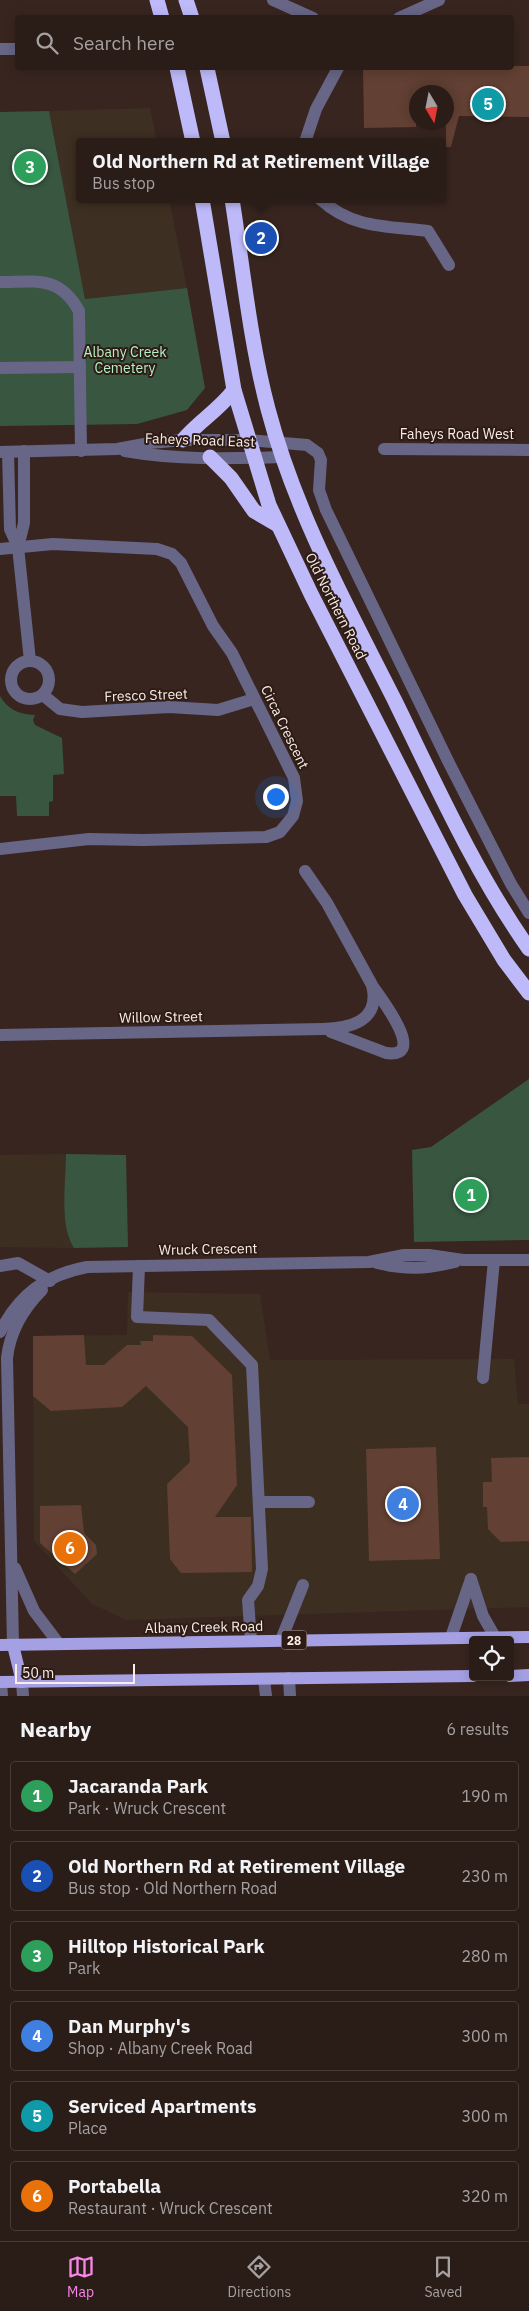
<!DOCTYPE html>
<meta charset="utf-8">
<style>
:root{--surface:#2a1c17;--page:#362924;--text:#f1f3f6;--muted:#a5a1a1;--line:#463a36;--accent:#f987e8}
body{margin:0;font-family:"IBM Plex Sans",sans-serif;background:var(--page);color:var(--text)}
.controls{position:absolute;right:15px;bottom:15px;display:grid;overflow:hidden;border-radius:5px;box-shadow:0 2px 12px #0003}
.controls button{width:45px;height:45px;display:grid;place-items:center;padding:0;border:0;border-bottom:1px solid var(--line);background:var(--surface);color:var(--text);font:25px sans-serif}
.compass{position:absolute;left:409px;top:85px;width:45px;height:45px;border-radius:50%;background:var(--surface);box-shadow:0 2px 12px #0003;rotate:170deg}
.scale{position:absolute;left:15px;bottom:12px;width:120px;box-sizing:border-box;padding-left:5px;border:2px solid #faede8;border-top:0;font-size:14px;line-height:18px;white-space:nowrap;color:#faede8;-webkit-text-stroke:4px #2d1c15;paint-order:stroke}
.you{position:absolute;left:275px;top:796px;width:18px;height:18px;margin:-12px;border:4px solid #fff;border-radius:50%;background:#1a73e8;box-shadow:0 0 0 8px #1a73e833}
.badge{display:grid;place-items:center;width:32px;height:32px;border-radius:50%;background:var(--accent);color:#fff;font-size:16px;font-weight:700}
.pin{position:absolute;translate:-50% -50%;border:2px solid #fff;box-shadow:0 1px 5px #0006}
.popup{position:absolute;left:76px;top:138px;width:370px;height:65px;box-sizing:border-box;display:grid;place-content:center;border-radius:5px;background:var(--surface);filter:drop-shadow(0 1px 4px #0005);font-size:16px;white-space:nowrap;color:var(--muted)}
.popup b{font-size:19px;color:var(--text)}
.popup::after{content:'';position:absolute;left:50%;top:100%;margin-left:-10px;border:10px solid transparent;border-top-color:var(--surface)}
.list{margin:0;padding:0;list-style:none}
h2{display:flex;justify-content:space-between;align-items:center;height:65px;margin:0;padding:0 20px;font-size:21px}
h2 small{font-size:16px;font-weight:400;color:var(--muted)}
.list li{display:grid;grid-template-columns:32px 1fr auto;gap:15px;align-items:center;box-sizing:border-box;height:70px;margin:0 10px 10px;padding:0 10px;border:1px solid var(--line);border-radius:5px}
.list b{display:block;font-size:19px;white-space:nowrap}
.list p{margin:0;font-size:16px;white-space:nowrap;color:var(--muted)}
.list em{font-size:16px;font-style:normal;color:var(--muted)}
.icon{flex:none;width:28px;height:28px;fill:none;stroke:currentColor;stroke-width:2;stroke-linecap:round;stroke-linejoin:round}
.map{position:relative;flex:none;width:529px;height:1696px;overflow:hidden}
.search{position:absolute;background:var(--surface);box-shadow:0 2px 12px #0003;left:15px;right:15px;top:15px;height:55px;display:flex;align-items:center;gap:12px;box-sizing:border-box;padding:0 18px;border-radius:5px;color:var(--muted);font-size:19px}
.sheet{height:545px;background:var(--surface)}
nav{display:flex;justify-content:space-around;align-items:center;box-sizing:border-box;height:70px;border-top:1px solid var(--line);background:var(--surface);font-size:14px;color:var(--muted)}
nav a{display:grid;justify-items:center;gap:2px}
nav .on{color:var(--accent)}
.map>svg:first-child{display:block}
.commercial{fill:#3c2f21}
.industrial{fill:#3d2f22}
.green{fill:#395641}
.building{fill:#624033}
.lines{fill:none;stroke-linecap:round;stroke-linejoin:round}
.minor{stroke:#686686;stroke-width:12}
.major{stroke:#a5a0e3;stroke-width:12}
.highway{stroke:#bebafa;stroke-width:15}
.labels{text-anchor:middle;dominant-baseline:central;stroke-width:4;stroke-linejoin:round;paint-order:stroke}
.shield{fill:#2d1c15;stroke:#bcaea9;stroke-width:1}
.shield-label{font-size:12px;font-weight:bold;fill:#faede8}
.park-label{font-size:14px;fill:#b6efc4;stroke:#2d1c15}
.street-label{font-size:14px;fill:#faede8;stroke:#2d1c15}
</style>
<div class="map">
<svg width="529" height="1696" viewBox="0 0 529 1696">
<rect width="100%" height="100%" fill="#38251f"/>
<g class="commercial">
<polygon points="66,1154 66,1226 69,1239 74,1248 0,1247 0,1155"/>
<polygon points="128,1292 260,1294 270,1360 514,1359 518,1404 529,1404 529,1607 126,1620 92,1604 34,1541 33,1336 127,1335"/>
</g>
<polygon class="industrial" points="150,108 157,142 80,142 80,199 169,199 187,288 85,299 49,111"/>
<g class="green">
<polygon points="49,111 85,299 187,288 205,388 187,410 137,424 0,426 0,112"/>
<path d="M 0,696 C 9,711 20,714 35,715 L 33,720 L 35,725 L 62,738 L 64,774 L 53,775 L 53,801 L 49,802 L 49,816 L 17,816 L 16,796 L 0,796 Z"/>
<polygon points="529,1079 529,1240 414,1242 412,1150 431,1147"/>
<path d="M 66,1154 L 126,1155 L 128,1247 L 74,1248 C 59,1226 66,1181 66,1154 Z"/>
</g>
<g class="building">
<polygon points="512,66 529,66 529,117 459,116 451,147 446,147 446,92 416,92 416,127 364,128 363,68"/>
<polygon points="84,1335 86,1365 104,1365 127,1345 141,1345 140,1341 153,1341 153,1335 192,1336 232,1375 237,1485 215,1517 251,1517 252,1572 181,1573 170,1559 167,1484 190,1462 188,1427 146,1386 122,1407 51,1411 33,1396 33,1336"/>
<polygon points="436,1447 440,1559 369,1561 366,1449"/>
<polygon points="529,1457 529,1541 501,1542 488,1529 487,1507 483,1507 483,1482 492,1482 491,1458"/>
<polygon points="81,1505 84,1533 96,1545 97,1554 75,1574 40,1543 40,1506"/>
</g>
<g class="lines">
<g class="minor">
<polyline points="273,0 313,18"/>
<polyline points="399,18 439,0"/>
<polyline points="0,49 18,49"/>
<polyline points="305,142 316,109 338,68"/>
<path d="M 320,199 C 353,229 386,226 428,231 L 449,265"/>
<path d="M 0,282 C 36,282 59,275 79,311 L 81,451"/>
<polyline points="0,368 80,367"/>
<polyline points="384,449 529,450"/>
<path d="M 125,451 C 176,460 230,459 282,457"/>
<polyline points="0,452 117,449 150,443 183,440 248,440 307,445 318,453 321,460 319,490 326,510 450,765 511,884 529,913"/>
<polyline points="8,452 10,529 18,547 30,661"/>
<polyline points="18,547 24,523 24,451"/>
<polyline points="0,549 53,544 157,549 172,554 181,563 213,626 232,653 294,778 297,801 293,816 280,832 266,837 143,840 89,839 0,849"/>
<circle cx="30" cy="680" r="19"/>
<polyline points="43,695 60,709 82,712 169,707 218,710 254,699"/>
<path d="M 331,1032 L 386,1053 C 428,1059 382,1000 374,988"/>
<path d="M 0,1035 L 323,1029 C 351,1028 381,1021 372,985 L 327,903 L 305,871"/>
<path d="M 377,1263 C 407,1270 425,1269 455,1262"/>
<polyline points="0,1266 18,1263 50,1281"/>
<polyline points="139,1266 137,1317 209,1320 252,1365 262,1569 258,1586 248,1600 251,1641"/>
<path d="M 0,1332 C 19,1295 45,1275 87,1267 L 369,1262 L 404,1255 L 429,1255 L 463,1260 L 529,1260"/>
<polyline points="483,1378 494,1260"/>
<polyline points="259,1502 309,1502"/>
<polyline points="15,1568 34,1611 59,1644"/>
<polyline points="471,1579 483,1616 495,1637"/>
<polyline points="451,1637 471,1579"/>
<polyline points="281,1640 303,1585"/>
<path d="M 13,1645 L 7,1358 C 10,1331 23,1309 42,1290"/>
<polyline points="289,1678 290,1696"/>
<polyline points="264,1679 266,1696"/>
<polyline points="1,1682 2,1696"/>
<polyline points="22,1682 23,1696"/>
</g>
<g class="major">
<polyline points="0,1645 529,1637"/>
<polyline points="13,1645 22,1682"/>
<polyline points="510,1676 529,1675"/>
<polyline points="0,1682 473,1676"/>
</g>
<g class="highway">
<polyline points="157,0 162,18"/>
<polyline points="186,0 192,18"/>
<polyline points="177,68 193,142"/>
<polyline points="207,68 223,142"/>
<polyline points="202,199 234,390 269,505 311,594 465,895 504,960 529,993"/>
<path d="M 232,199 C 243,269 250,341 268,409 C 295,512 347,606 395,701 C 436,785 475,872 529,949"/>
<path d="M 183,440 C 199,421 219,410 234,390"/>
<polyline points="210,457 231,478 254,511 278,525"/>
</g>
</g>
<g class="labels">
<rect class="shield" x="281.5" y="1630.5" width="25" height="19" rx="4"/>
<g class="shield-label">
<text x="294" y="1640">28</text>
</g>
<g class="park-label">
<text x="125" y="352">Albany Creek<tspan x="125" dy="16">Cemetery</tspan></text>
</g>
<g class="street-label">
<text x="457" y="434">Faheys Road West</text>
<text transform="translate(200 440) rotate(2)">Faheys Road East</text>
<text transform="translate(336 606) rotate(63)">Old Northern Road</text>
<text transform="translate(146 695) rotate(-2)">Fresco Street</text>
<text transform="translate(285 727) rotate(64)">Circa Crescent</text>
<text transform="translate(161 1017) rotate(-1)">Willow Street</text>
<text transform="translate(208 1249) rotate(-1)">Wruck Crescent</text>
<text transform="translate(204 1627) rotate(-1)">Albany Creek Road</text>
</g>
</g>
</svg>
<div class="controls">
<button><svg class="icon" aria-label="locate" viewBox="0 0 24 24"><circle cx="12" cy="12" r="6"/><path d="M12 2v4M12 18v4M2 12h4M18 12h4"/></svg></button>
</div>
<svg class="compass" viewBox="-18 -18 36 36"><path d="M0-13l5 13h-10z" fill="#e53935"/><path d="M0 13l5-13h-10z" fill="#a5a1a1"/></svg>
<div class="scale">50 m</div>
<div class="you"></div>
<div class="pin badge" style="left:471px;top:1195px;background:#2e9e5b">1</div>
<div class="pin badge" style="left:261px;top:238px;background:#1a4fb4">2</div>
<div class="popup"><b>Old Northern Rd at Retirement Village</b>Bus stop</div>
<div class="pin badge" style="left:30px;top:167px;background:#2e9e5b">3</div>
<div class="pin badge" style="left:403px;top:1504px;background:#3f7fe0">4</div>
<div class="pin badge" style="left:488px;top:104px;background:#0f9aa8">5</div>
<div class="pin badge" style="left:70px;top:1548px;background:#e8710a">6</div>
<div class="search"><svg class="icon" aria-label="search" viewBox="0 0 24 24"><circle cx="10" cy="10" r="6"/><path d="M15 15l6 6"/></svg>Search here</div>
</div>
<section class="sheet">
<h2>Nearby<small>6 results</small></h2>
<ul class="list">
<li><span class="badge" style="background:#2e9e5b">1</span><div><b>Jacaranda Park</b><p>Park · Wruck Crescent</p></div><em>190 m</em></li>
<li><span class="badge" style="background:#1a4fb4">2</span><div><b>Old Northern Rd at Retirement Village</b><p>Bus stop · Old Northern Road</p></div><em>230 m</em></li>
<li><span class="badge" style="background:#2e9e5b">3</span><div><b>Hilltop Historical Park</b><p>Park</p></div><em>280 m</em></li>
<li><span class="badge" style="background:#3f7fe0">4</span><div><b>Dan Murphy's</b><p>Shop · Albany Creek Road</p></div><em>300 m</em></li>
<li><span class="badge" style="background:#0f9aa8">5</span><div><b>Serviced Apartments</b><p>Place</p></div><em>300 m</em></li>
<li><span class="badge" style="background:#e8710a">6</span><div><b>Portabella</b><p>Restaurant · Wruck Crescent</p></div><em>320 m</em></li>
</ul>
</section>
<nav>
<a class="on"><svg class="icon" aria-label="map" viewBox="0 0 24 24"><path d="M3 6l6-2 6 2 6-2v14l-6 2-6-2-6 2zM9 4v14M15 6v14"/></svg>Map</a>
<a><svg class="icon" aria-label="directions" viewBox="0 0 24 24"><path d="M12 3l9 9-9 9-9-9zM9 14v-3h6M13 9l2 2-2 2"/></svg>Directions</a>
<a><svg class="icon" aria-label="saved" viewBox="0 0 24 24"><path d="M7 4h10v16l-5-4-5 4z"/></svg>Saved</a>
</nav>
